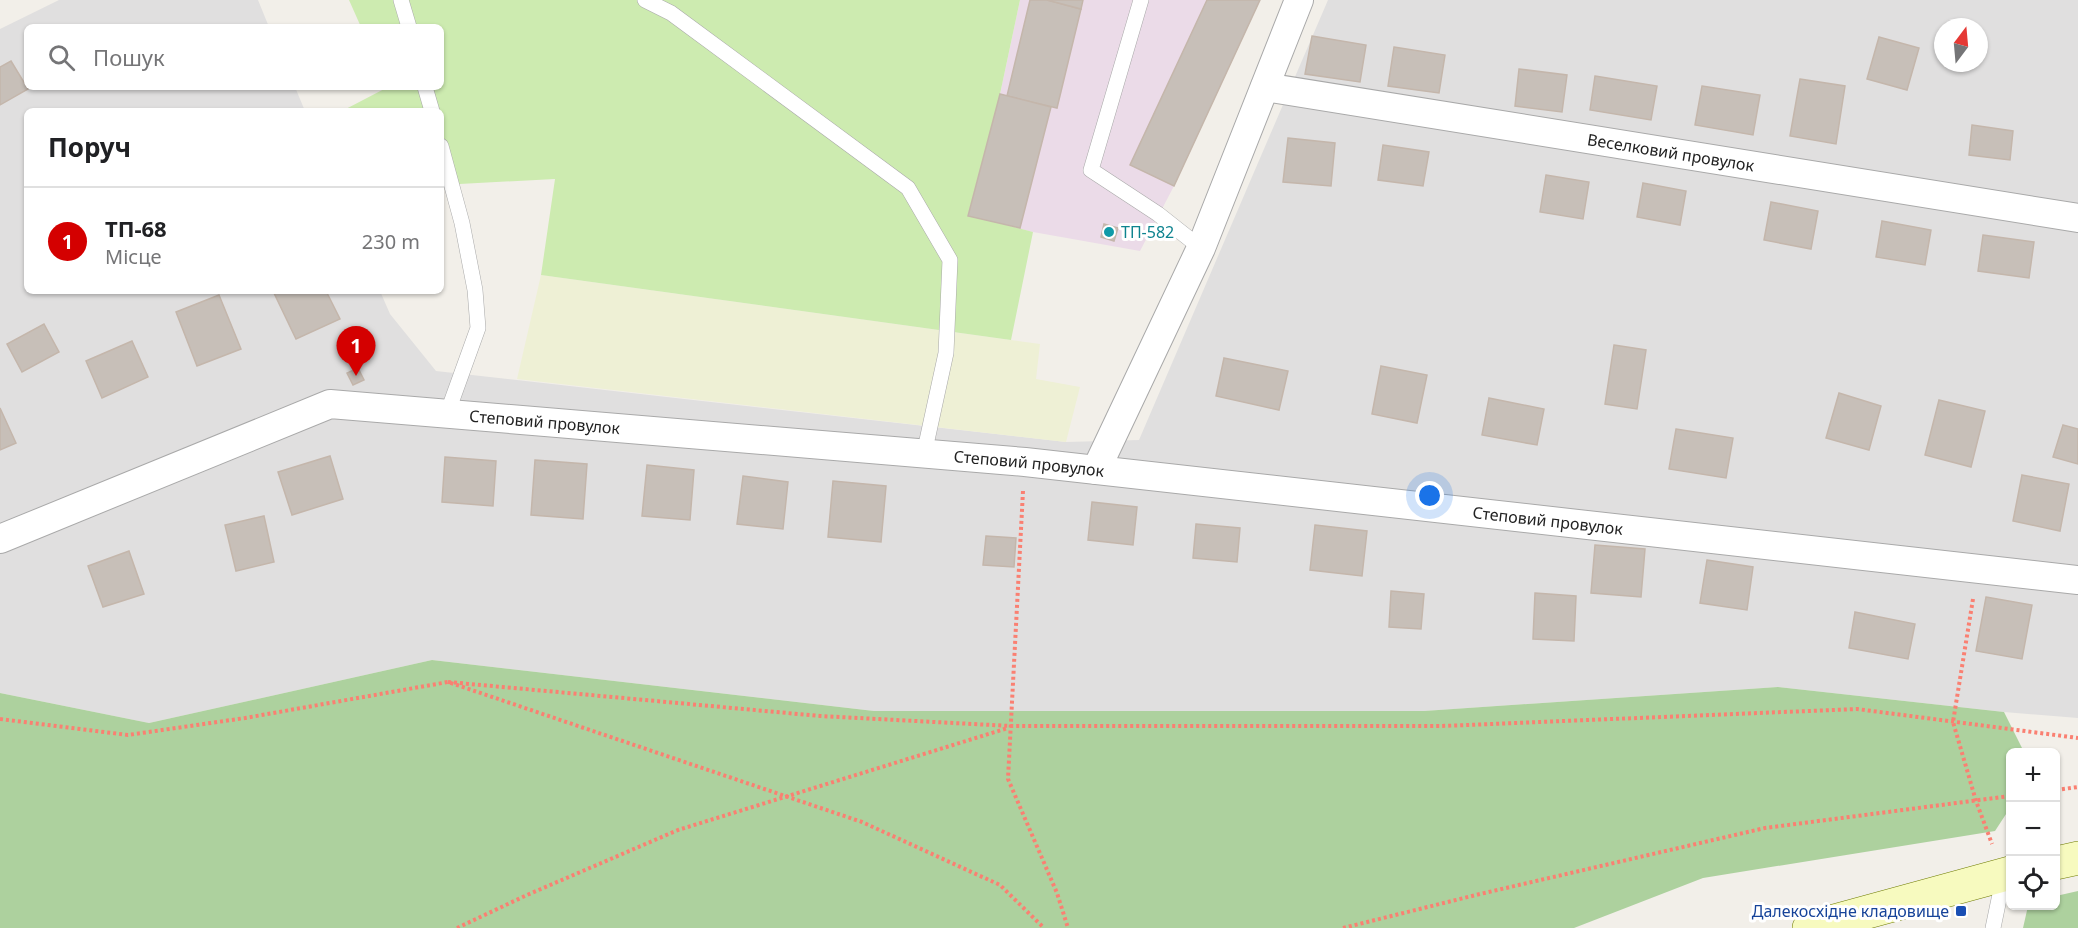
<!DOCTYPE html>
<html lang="uk">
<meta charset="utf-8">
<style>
:root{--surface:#fff;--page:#f2f2f2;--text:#202124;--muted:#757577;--line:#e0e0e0;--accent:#d40000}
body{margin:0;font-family:"Noto Sans",sans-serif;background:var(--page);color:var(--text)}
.controls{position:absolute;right:18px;bottom:18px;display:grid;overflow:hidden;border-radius:9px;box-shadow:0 2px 4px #0004}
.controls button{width:54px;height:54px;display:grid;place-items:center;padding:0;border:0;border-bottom:2px solid var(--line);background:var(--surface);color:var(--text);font:30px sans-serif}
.compass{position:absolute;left:1934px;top:18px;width:54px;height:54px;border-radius:50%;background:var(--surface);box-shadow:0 2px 4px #0004;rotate:16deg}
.you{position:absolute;left:1430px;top:496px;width:21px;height:21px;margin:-15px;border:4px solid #fff;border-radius:50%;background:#1a73e8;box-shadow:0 0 0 9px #1a73e833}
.badge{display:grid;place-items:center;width:39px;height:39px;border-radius:50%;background:var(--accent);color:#fff;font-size:20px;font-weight:700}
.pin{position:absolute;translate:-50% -50px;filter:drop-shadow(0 2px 3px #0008)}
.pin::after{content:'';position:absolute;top:32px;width:21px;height:18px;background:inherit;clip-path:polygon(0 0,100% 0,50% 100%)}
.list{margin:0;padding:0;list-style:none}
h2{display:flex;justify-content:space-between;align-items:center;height:78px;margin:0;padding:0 24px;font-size:26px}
h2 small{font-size:20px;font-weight:400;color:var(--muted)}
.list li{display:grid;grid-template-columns:39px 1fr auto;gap:18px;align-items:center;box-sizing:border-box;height:108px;padding:0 24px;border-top:2px solid var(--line)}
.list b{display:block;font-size:22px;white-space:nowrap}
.list p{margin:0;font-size:20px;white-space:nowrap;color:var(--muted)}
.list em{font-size:20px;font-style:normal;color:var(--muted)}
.icon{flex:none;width:33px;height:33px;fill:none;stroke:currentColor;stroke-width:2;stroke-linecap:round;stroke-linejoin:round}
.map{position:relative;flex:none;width:2078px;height:928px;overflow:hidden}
.search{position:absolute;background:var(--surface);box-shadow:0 2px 4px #0004;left:24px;top:24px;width:420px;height:66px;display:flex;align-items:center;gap:15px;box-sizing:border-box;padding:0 21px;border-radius:9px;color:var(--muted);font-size:22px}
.panel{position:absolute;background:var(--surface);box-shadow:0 2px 4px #0004;left:24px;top:108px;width:420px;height:186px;border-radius:9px}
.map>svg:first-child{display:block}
.residential{fill:#e0dfdf;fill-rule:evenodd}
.industrial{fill:#ebdbe8}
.farmland{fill:#eef0d5}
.grass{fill:#cdebb0}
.forest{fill:#add19e}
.building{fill:#c7bfb8;stroke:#c4b6ab;stroke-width:1.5}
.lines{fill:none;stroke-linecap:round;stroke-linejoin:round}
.lane-casing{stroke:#a9a9a9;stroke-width:16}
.street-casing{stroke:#a9a9a9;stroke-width:30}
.secondary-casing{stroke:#707d05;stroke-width:34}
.path{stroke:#fa8072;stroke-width:4;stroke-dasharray:3 3;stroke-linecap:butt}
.lane{stroke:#fff;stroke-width:15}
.street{stroke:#fff;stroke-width:28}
.secondary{stroke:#f7fabf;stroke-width:33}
.culture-dot{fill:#0f9aa8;stroke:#fff;stroke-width:2}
.transit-dot{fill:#1a4fb4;stroke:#fff;stroke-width:2}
.labels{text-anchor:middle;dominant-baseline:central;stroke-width:6;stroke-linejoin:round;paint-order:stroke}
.street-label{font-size:16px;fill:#222;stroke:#fff}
.culture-label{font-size:16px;fill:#0d838f;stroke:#fff;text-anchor:start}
.transit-label{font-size:16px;fill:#164399;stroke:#fff;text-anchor:end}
</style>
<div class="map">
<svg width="2078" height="928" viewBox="0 0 2078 928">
<rect width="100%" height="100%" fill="#f2efe9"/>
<path class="residential" d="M 59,0 L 258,0 L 269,27 L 27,27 L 27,87 L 295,87 L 305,111 L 27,111 L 27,291 L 380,291 L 390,314 L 436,371 L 1066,442 L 1139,440 L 1328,0 L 2078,0 L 2078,718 L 2004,712 L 1778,687 L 1424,711 L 874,711 L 432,660 L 149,723 L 0,693 L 0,29 ZM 1943,27 L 1979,27 L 1979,63 L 1943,63 Z"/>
<polygon class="industrial" points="1020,0 1260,0 1174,186 1140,251 1033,232 968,216 1000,94"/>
<polygon class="farmland" points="541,275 1040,344 1036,379 1080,387 1066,442 517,379"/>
<polygon class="grass" points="349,0 1020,0 1000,94 968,215 1033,232 1011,340 541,275 555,179 441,185 441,111 342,111 388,87 441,87 441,27 361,27"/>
<g class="forest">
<polygon points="432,660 874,711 1424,711 1778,687 2004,712 2024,752 2010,752 2010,808 1995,831 1703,878 1574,928 0,928 0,693 149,723"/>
<polygon points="2078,891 2078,928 2023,928 2028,906 2056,906 2056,896"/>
</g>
<g class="building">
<polygon points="1030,0 1047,0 1081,9 1057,108 1007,96"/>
<polygon points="1047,0 1083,0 1081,9"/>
<polygon points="1207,0 1260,0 1174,186 1130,165"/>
<polygon points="1312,36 1366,45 1360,82 1305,74"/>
<polygon points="1879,37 1919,48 1907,90 1867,79"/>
<polygon points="1394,47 1445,55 1439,93 1388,86"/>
<polygon points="11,61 28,89 0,105 0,67"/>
<polygon points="1519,69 1567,75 1562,112 1515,106"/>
<polygon points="1595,76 1657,86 1651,120 1590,110"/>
<polygon points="1800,79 1845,86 1836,144 1790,136"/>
<polygon points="1702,86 1760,95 1753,135 1695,125"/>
<polygon points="1000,94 1051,107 1020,228 968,216"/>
<polygon points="1972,125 2013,131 2010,160 1969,155"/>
<polygon points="1288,138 1335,143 1331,186 1283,182"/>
<polygon points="1383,145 1429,152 1423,186 1378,180"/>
<polygon points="1546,175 1589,182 1583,219 1540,212"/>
<polygon points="1643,183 1686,191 1680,225 1637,217"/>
<polygon points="1771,202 1818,211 1811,249 1764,240"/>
<polygon points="1882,221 1931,230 1925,265 1876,257"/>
<polygon points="1104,224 1118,228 1114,241 1101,237"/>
<polygon points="1983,235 2034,242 2029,278 1978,271"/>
<polygon points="273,291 326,291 340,319 296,339"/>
<polygon points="219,295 241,349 197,366 176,312"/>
<polygon points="44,324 59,352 22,372 7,344"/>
<polygon points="132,341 148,377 102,398 86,361"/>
<polygon points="1614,345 1646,350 1637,409 1605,404"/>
<polygon points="1224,358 1288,371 1279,410 1216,396"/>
<polygon points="1381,366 1427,375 1417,423 1372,414"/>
<polygon points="358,368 364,380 353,385 347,373"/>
<polygon points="1839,393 1881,406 1869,450 1826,438"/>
<polygon points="1489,398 1544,409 1537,445 1482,435"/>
<polygon points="1939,400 1985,411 1971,467 1925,455"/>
<polygon points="0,408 16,443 0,450"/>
<polygon points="2063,425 2078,429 2078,464 2053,457"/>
<polygon points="1676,429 1733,438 1726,478 1669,469"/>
<polygon points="330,456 343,499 292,515 278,472"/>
<polygon points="445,457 496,461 493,506 442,502"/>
<polygon points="535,460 587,464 583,519 531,515"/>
<polygon points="647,465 694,470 690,520 642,516"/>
<polygon points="2022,475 2069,484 2060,531 2013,521"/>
<polygon points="743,476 788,482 783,529 737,524"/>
<polygon points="833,481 886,486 881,542 828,537"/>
<polygon points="1092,502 1137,507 1133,545 1088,540"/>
<polygon points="264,516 274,562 236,571 225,525"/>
<polygon points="1196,524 1240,528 1237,562 1193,558"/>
<polygon points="1315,525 1367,531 1362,576 1310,570"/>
<polygon points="986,536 1016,538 1014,567 983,565"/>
<polygon points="1595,545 1645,549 1641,597 1591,593"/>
<polygon points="129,551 144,594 103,607 88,566"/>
<polygon points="1707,560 1753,567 1747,610 1700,603"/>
<polygon points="1391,591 1424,594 1421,629 1389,627"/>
<polygon points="1535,593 1576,596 1574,641 1533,639"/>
<polygon points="1986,597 2032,605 2022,659 1976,651"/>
<polygon points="1855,612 1915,624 1908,659 1849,648"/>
</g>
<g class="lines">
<defs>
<g id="lane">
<polyline points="401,0 409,27"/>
<polyline points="645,0 671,13 908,188 950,260 946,353 924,454"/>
<polyline points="1141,0 1091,170 1158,214 1201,248"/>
<polyline points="425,87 432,111"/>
<polyline points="441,146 462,223 475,290 478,328 447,414"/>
<polyline points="1993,928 2004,875"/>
</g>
<g id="street">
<path id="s1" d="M 1265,87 L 2078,218"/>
<polyline points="1096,470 1201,248 1299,0"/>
<path id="s2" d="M 0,539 L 330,404 L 1025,462 L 2078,580"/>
</g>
<g id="secondary">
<polyline points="2056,863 2078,858"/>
<polyline points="1809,928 2010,873"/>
</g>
</defs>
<use href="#lane" class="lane-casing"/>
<use href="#street" class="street-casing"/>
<use href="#secondary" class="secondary-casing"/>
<g class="path">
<polyline points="1023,491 1008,779 1057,893 1068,928"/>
<polyline points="1973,599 1953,722 1976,801 1992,844"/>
<polyline points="448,682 820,716 1011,726 1442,726 1857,709 2078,738"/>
<polyline points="0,719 128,735 245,718 448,682 862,822 1000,885 1044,928"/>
<polyline points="2056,790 2078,787"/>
<polyline points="457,928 527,895 678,830 1008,728"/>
<polyline points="1343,928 1480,894 1765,828 2010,796"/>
</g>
<use href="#lane" class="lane"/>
<use href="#street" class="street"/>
<use href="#secondary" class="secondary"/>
</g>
<circle class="culture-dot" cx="1109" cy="232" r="6"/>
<rect class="transit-dot" x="1955" y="905" width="12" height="12" rx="3"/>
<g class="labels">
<g class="street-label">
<text stroke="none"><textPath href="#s1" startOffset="411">Веселковий провулок</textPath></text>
<text stroke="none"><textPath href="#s2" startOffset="572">Степовий провулок</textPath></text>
<text stroke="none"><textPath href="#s2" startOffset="1058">Степовий провулок</textPath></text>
<text stroke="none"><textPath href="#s2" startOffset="1580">Степовий провулок</textPath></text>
</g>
<g class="culture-label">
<text x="1121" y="232">ТП-582</text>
</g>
<g class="transit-label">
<text x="1949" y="911">Далекосхідне кладовище</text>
</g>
</g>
</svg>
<div class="controls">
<button>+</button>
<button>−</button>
<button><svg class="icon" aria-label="locate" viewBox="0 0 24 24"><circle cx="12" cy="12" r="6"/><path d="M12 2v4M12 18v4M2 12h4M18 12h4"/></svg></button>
</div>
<svg class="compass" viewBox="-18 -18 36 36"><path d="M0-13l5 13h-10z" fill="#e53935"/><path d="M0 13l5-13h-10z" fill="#757577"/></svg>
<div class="you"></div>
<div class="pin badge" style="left:356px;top:376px">1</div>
<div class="search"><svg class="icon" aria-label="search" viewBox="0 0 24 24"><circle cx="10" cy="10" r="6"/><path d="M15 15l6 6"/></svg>Пошук</div>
<section class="panel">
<h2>Поруч<small></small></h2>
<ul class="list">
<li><span class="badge">1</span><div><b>ТП-68</b><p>Місце</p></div><em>230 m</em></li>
</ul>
</section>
</div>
